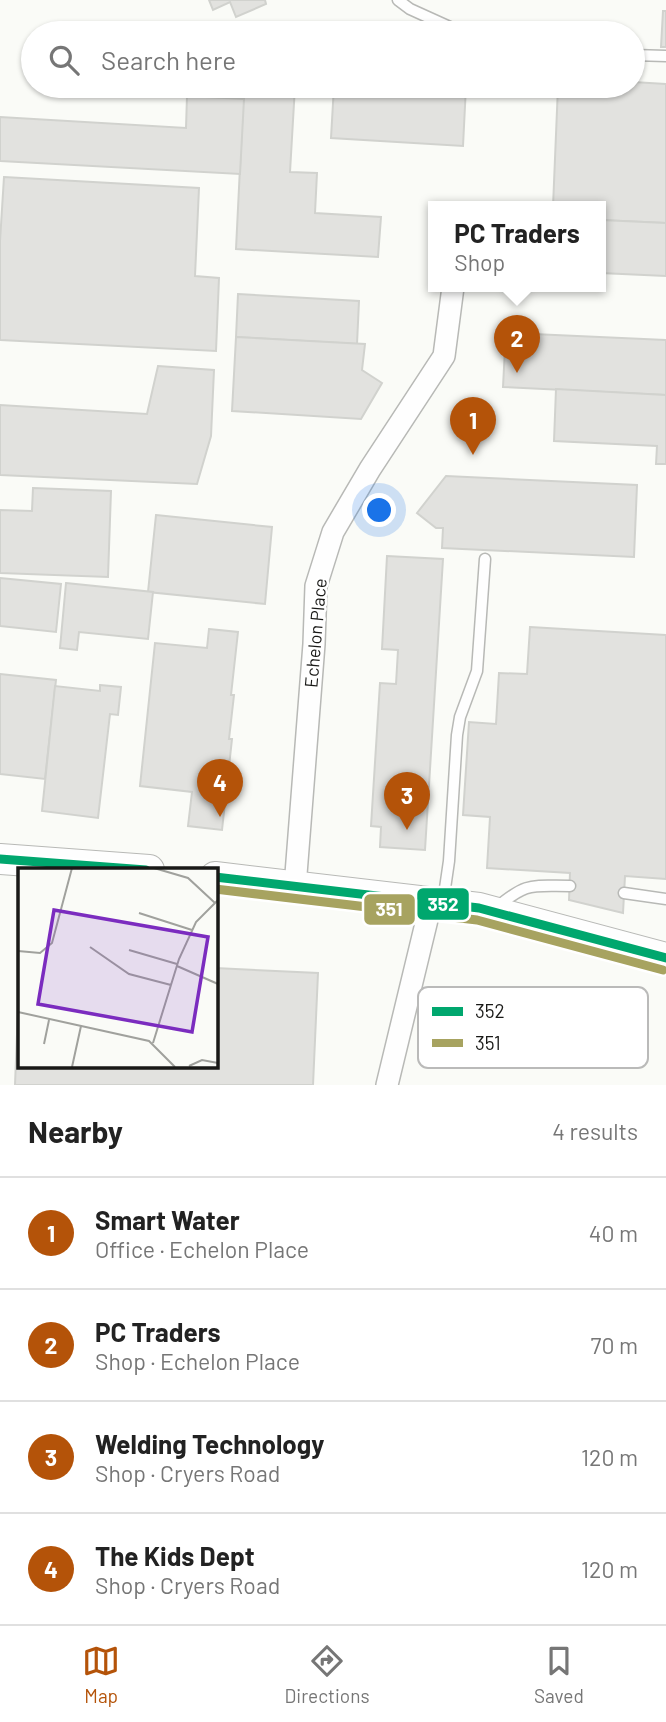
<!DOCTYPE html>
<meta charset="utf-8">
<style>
:root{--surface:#fff;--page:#f2f2f2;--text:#222;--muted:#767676;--line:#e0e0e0;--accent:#b45309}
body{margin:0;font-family:Barlow,sans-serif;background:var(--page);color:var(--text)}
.you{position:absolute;left:380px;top:511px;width:24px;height:24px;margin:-18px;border:5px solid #fff;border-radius:50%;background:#1a73e8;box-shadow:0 0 0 10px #1a73e833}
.badge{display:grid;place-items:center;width:46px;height:46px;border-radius:50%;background:var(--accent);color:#fff;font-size:23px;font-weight:700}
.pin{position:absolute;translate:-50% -58px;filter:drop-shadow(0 2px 4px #0008)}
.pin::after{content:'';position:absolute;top:37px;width:24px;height:21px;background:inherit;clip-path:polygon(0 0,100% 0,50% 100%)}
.popup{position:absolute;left:428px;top:201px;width:178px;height:91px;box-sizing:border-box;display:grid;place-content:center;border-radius:0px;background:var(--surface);filter:drop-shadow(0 2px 5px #0005);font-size:23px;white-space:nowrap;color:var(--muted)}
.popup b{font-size:26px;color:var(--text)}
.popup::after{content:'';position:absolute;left:50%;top:100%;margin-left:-14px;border:14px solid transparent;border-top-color:var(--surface)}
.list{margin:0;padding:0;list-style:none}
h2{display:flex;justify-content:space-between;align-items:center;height:91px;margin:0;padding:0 28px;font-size:30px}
h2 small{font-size:23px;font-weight:400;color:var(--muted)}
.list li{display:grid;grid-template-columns:46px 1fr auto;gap:21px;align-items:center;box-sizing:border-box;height:112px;padding:0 28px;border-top:2px solid var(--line)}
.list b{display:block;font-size:26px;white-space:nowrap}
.list p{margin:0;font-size:23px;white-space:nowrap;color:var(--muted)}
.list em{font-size:23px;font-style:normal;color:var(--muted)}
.icon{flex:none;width:38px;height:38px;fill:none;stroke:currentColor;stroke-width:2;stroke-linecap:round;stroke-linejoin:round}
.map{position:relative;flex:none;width:666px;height:1085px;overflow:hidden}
.search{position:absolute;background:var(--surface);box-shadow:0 2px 5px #0004;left:21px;right:21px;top:21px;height:77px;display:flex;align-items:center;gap:18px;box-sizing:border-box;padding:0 24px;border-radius:38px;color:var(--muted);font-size:26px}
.sheet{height:539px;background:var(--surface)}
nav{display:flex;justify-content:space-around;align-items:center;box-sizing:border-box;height:98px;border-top:2px solid var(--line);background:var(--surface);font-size:19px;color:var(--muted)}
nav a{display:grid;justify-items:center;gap:4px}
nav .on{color:var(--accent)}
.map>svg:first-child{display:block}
.building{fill:#e2e2df;stroke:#d1d2ce;stroke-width:2}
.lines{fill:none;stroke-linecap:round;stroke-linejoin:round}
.service-casing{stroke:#b8b9b6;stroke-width:13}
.minor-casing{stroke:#b8b9b6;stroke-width:24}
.secondary-casing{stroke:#b8b9b6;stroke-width:32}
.service{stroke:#fefefe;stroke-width:10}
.minor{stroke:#fefefe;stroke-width:21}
.secondary{stroke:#fefefe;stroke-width:30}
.bus-1-casing{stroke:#fff;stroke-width:14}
.bus-2-casing{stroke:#fff;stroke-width:14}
.bus-1{stroke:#00a76e;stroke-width:9}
.bus-2{stroke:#a7a360;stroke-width:9}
.labels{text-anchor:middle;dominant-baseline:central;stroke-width:5;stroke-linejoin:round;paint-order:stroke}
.street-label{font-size:18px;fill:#191917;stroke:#fff}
.inset-road{fill:none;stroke:#a0a19d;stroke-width:2}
.view{fill:#7b2cbf;fill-opacity:0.15;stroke:#7b2cbf;stroke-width:3.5}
.inset-edge{fill:none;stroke:#191917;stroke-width:3.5}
.key{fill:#fff;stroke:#babab9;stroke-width:2}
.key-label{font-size:19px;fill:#191917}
.line-badge{stroke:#fff;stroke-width:2.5}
.badge-label{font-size:19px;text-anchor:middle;font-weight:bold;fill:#fff}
</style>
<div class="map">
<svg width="666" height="1085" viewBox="0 0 666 1085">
<rect width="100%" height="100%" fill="#fafbf7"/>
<g class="building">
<polygon points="209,0 265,0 266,4 236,17 230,2 213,10"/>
<polygon points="663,11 666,11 666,47 661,47"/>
<polygon points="633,82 666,84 666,223 601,220 601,207 553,207 558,86 633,86"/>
<polygon points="244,86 295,86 290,172 317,173 315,213 381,217 378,257 236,249"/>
<polygon points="334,86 466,86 463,146 331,138"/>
<polygon points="187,96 244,99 240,174 0,161 0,117 186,128"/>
<polygon points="4,177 199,188 195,276 219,278 216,351 0,340 0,241"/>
<polygon points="601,220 666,223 666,276 601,273"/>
<polygon points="238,294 359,301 357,344 236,337"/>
<polygon points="533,334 666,340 666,395 503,387 505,348 533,349"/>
<polygon points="236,337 365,344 362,370 382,383 361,419 232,411"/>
<polygon points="158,366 214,370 211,436 197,484 0,475 0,405 147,414"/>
<polygon points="556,389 666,395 666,464 656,464 657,446 554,441"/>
<polygon points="446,476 637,485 634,557 442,548 443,528 436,528 417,513"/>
<polygon points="33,488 111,491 108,577 0,573 0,510 32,511"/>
<polygon points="156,515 272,527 265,604 148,592"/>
<polygon points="387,556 443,559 425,850 380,847 381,827 371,826 380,683 396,684 398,650 382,649"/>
<polygon points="0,578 61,584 56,632 0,626"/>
<polygon points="66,583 153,592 148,639 79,632 77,650 60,648"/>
<polygon points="530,627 666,635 666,879 625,876 623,913 569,900 570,873 487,868 490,817 463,815 469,722 496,724 499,673 527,674"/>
<polygon points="209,629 238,632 231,695 234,695 229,739 232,739 222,830 188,826 192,792 140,786 155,643 207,648"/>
<polygon points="0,674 56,680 45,779 0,774"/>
<polygon points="100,685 121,687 118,715 110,714 98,818 42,811 55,686 100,691"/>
<polygon points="215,968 318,973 313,1085 15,1085 19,983 19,1066 215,1066"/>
</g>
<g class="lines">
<defs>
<g id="service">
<polyline points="398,0 410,9 463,33"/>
<polyline points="633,55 666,56"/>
<polyline points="624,893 666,899"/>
<polyline points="443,902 449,861 457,735 460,717 477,671 485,559"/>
<path d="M 496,908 C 527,882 530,886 570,886"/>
</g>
<g id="minor">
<polyline points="295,887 314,644 316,586 333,532 370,469 444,356 453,287"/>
<polyline points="387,1085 431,903"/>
</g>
<g id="secondary">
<polyline points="0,859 149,870"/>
<polyline points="215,877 479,908 666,958"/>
</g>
</defs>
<use href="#service" class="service-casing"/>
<use href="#minor" class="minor-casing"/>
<use href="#secondary" class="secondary-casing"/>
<use href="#service" class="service"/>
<use href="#minor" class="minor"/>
<use href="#secondary" class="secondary"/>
<defs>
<g id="bus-1">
<polyline points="0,859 146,870"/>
<polyline points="215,877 479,908 666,958"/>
</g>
<polyline id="bus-2" points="215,889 477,920 663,970"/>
</defs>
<use href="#bus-1" class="bus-1-casing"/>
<use href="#bus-2" class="bus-2-casing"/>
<use href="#bus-1" class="bus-1"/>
<use href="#bus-2" class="bus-2"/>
</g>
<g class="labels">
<g class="street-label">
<text transform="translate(315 633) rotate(-85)">Echelon Place</text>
</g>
</g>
<g transform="translate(18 868)">
<rect width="200" height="200" fill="#fafbf7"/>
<path class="inset-road" d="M 136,0 L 170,10 L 197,35M 121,45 L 174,62M 72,79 L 111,106 L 153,117M 111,82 L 159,96M 0,83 L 22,85 L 34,75 L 54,0M 159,98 L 200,116M 0,144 L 131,173 L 157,199M 135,175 L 161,91 L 178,54 L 200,32M 26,176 L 31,152M 171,198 L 184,192 L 200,195M 54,199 L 63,158"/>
<path class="view" d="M 36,42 L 190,69 L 174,164 L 20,136 Z"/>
<rect width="200" height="200" class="inset-edge"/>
</g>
<rect x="418" y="987" width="230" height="81" rx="10" class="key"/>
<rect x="432" y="1007" width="31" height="9" fill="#00a76e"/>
<rect x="432" y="1039" width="31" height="8" fill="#a7a360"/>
<g class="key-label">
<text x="475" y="1018">352</text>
<text x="475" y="1050">351</text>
</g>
<g class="line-badge">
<rect x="416" y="887" width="54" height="34" rx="7" fill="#00a76e"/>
<rect x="363" y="893" width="53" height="33" rx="7" fill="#a7a360"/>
</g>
<g class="badge-label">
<text x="443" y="911">352</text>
<text x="389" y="916">351</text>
</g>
</svg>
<div class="you"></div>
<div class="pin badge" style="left:473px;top:455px">1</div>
<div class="pin badge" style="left:517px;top:373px">2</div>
<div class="popup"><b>PC Traders</b>Shop</div>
<div class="pin badge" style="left:407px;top:830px">3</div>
<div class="pin badge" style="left:220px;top:817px">4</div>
<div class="search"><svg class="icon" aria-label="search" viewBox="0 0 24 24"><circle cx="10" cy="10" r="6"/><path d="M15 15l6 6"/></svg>Search here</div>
</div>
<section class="sheet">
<h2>Nearby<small>4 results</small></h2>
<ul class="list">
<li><span class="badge">1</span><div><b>Smart Water</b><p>Office · Echelon Place</p></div><em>40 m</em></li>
<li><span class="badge">2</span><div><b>PC Traders</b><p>Shop · Echelon Place</p></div><em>70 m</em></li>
<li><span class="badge">3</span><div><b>Welding Technology</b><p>Shop · Cryers Road</p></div><em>120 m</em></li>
<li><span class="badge">4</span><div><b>The Kids Dept</b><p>Shop · Cryers Road</p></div><em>120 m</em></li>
</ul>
</section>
<nav>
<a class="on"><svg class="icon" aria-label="map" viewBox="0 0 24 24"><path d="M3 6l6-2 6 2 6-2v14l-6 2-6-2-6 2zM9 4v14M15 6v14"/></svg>Map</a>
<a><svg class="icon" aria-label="directions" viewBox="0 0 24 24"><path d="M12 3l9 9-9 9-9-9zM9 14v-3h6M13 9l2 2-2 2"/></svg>Directions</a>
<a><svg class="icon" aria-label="saved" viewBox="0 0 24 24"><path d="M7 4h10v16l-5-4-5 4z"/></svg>Saved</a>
</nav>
